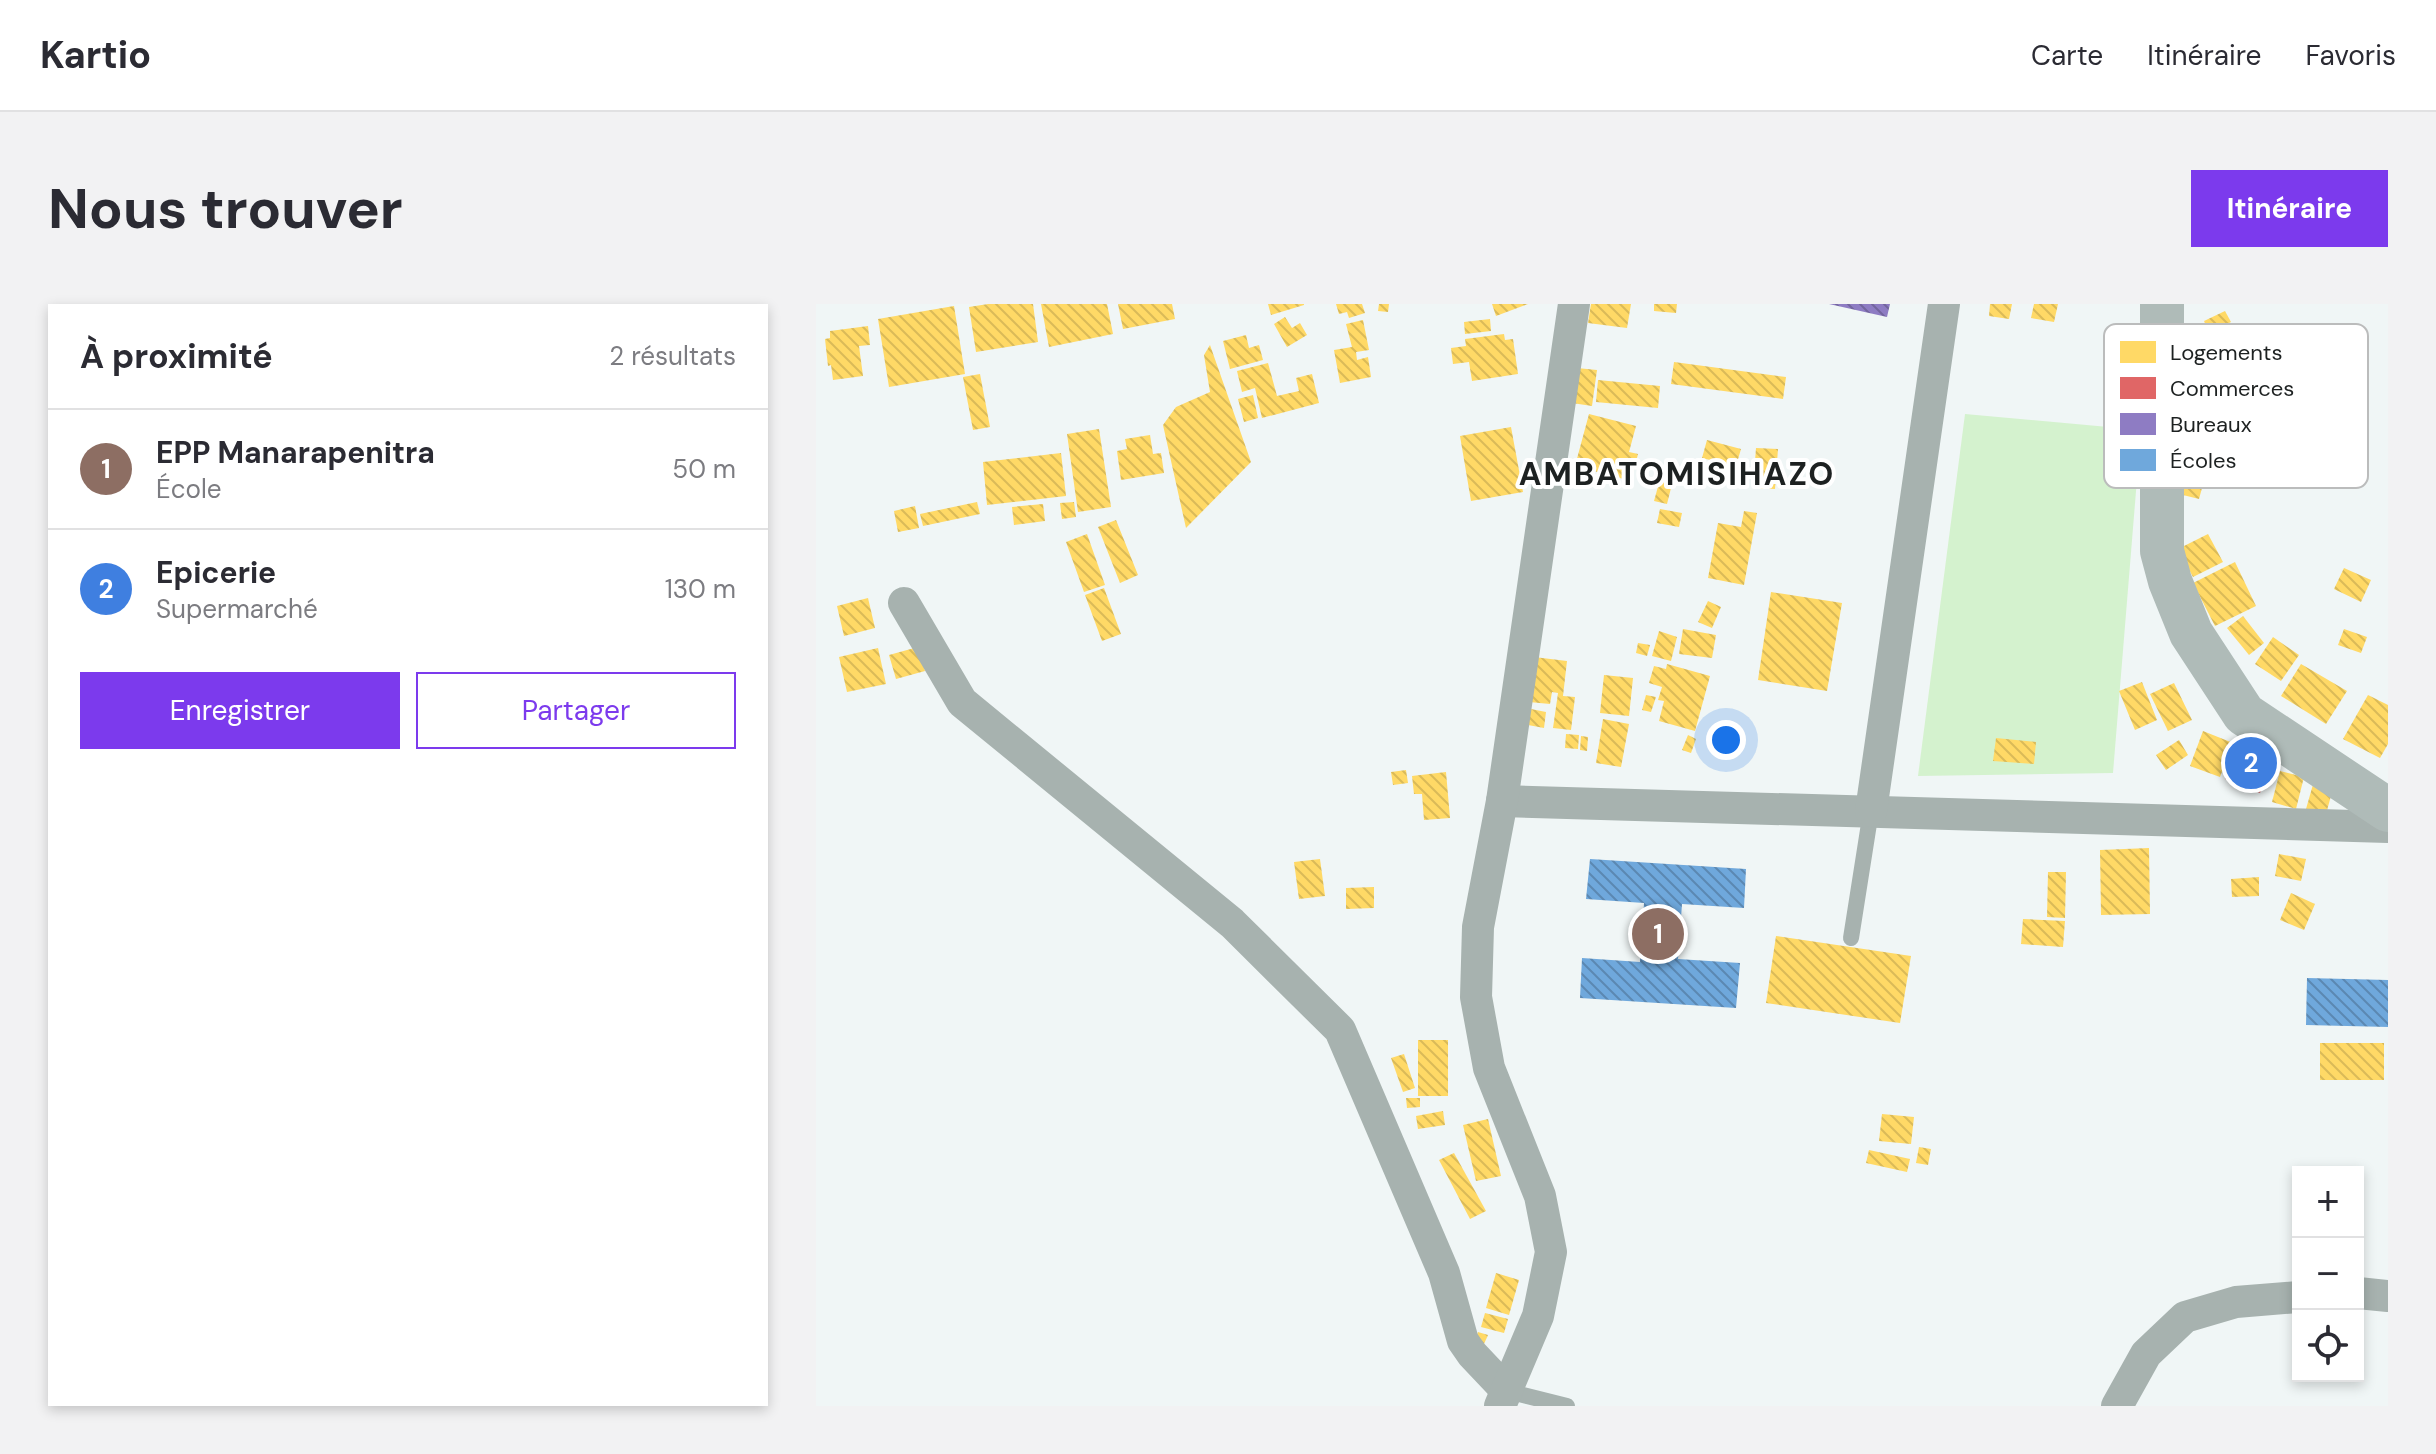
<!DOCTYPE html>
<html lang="fr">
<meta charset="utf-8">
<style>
:root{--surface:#fff;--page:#f2f2f3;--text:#2b2b33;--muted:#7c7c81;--line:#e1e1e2;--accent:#7c3aed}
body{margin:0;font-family:"DM Sans",sans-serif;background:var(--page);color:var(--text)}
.controls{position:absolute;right:24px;bottom:24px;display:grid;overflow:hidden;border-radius:0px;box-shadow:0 4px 12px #0003}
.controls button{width:72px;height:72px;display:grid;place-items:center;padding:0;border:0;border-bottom:2px solid var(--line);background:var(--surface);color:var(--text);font:40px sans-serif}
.you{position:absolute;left:910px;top:436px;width:28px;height:28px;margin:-20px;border:6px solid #fff;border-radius:50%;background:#1a73e8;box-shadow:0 0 0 12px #1a73e833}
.badge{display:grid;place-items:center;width:52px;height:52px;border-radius:50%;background:var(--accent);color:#fff;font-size:26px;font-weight:700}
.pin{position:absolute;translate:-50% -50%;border:4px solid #fff;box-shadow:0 2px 8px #0006}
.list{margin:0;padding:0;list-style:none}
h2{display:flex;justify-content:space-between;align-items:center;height:104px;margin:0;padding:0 32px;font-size:34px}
h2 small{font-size:26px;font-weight:400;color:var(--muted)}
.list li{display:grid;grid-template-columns:52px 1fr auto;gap:24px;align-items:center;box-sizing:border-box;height:120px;padding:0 32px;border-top:2px solid var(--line)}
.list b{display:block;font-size:30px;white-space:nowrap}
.list p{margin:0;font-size:26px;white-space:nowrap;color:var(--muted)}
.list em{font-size:26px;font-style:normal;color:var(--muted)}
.actions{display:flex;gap:16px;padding:24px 32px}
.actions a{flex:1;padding:18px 0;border:2px solid var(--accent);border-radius:0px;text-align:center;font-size:28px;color:var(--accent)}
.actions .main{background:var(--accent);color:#fff}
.icon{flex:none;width:44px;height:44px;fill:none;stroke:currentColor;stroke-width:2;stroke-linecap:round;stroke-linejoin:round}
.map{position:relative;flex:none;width:1572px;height:1102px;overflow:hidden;border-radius:0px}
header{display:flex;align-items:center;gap:48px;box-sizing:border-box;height:112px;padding:0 40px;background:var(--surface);border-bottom:2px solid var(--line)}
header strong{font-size:38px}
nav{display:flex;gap:44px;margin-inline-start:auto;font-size:28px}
.intro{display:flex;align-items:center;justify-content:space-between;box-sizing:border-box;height:192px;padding:0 48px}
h1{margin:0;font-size:56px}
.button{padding:20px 36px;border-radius:0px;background:var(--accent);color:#fff;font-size:28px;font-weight:700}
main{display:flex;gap:48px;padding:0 48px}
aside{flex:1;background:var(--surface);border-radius:0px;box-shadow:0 4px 12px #0003}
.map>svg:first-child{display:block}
.pitch{fill:#d4f2ce}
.homes{fill:url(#homes-back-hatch)}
.shops{fill:url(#shops-back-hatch)}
.offices{fill:url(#offices-back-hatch)}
.schools{fill:url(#schools-back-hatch)}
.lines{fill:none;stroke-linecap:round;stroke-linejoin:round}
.service{stroke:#a7b2af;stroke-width:16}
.minor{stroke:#a7b2af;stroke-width:32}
.secondary{stroke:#afbbb8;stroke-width:44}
.labels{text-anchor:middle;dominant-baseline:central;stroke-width:8;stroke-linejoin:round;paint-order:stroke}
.district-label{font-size:32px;font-weight:bold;letter-spacing:2px;fill:#1d2121;stroke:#fff}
.key{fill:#fff;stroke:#bbbcbc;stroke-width:2}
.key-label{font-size:22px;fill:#1d2121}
</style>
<header>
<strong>Kartio</strong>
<nav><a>Carte</a><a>Itinéraire</a><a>Favoris</a></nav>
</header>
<div class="intro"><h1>Nous trouver</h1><a class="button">Itinéraire</a></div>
<main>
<aside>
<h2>À proximité<small>2 résultats</small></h2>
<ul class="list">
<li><span class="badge" style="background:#8d6e63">1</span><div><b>EPP Manarapenitra</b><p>École</p></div><em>50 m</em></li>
<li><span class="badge" style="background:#3f7fe0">2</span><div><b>Epicerie</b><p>Supermarché</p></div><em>130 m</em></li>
</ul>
<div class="actions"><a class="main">Enregistrer</a><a>Partager</a></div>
</aside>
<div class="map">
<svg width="1572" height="1102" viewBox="0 0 1572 1102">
<defs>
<pattern id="homes-back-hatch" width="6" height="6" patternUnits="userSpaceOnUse" patternTransform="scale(2)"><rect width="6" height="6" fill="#ffd966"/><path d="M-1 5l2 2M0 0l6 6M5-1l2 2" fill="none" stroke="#daba58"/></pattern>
<pattern id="shops-back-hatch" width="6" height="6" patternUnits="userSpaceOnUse" patternTransform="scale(2)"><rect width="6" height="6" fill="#e06666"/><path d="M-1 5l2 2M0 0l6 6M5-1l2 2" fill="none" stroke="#b55454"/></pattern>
<pattern id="offices-back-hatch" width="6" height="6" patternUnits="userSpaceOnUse" patternTransform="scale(2)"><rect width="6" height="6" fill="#8e7cc3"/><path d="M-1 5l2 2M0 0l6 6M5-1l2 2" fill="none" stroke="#73659e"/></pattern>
<pattern id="schools-back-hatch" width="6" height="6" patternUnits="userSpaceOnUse" patternTransform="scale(2)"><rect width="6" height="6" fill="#6fa8dc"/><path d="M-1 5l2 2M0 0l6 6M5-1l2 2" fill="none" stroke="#5b88b2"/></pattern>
</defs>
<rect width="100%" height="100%" fill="#f0f6f6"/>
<polygon class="pitch" points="1149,110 1325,126 1297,469 1102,472"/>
<g class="homes">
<polygon points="172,0 217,0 222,38 160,48 153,3"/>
<polygon points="225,0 291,0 297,30 233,43"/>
<polygon points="302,0 356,0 359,15 307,25"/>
<polygon points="452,0 488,0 488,1 455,11"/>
<polygon points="520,0 546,0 549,9 533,14 531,8 523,10"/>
<polygon points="563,0 573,0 572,8 562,7"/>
<polygon points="676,0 712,0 680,12"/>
<polygon points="775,0 815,0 811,24 772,19"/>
<polygon points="838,0 861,0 860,9 838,7"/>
<polygon points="1174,0 1196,0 1193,15 1173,12"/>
<polygon points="1218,0 1242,0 1238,18 1215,14"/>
<polygon points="138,2 149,70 73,83 62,15"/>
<polygon points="1409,7 1415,18 1393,29 1388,17"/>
<polygon points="469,13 476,24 484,19 491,31 471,43 458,20"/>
<polygon points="674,15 675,27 649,30 648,18"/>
<polygon points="547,16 553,46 540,48 541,56 552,53 555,73 524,79 518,46 536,43 530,20"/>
<polygon points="52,22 54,41 43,42 47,72 17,76 15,61 12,62 9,35 14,34 14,27"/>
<polygon points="688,30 689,36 697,35 702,70 656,77 653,58 637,60 635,44 650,42 649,35"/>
<polygon points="430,31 433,44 443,41 447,56 414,65 407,37"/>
<polygon points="394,41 435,158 370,224 347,121 360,103 394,88 388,51"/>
<polygon points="858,58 970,73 967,95 855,80"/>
<polygon points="452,59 461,92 483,87 480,74 496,70 503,99 446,114 439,84 426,88 421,67"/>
<polygon points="761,64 781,66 776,102 756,99"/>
<polygon points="164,70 174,123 157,126 147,73"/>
<polygon points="782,76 844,82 842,104 780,98"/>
<polygon points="437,91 442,114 428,118 422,95"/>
<polygon points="773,110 820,122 813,148 822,150 815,177 759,162"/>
<polygon points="695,123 707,188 655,197 644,132"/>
<polygon points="283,125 295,203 262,208 251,130"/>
<polygon points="334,131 337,150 345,149 348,169 305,176 301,147 311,145 309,135"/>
<polygon points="891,136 925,145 918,169 896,163 898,157 886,154"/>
<polygon points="940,144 962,145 959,185 937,184"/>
<polygon points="245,149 250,192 171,201 167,158"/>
<polygon points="848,161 860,164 851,200 838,197"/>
<polygon points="1369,168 1389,173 1383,195 1363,190"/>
<polygon points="161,198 164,210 107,222 104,210"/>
<polygon points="258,198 260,213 246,215 244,199"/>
<polygon points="227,200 229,217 198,221 196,203"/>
<polygon points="99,202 103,224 82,228 78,207"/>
<polygon points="844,205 866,209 863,223 841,219"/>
<polygon points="928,207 941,209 928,281 892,274 902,219 925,223"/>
<polygon points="300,216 322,271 304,279 282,223"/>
<polygon points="271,230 289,281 268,288 250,238"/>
<polygon points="1392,230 1407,258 1377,273 1362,245"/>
<polygon points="1419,258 1440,302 1399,322 1377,279"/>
<polygon points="1528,264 1555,276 1545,298 1518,285"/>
<polygon points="288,284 305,330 286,337 269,291"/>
<polygon points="955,288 1026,299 1011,387 942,376"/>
<polygon points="52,294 59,324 28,332 21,302"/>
<polygon points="892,297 905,303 896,324 882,318"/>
<polygon points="1427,312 1448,339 1433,351 1411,324"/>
<polygon points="867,325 900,331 896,354 863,350"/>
<polygon points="1528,325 1551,333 1545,349 1522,341"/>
<polygon points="843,327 861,333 855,357 836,352"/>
<polygon points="1457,333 1483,351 1465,377 1439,360"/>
<polygon points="822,339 834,341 831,352 820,349"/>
<polygon points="102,343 109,367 80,375 73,351"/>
<polygon points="62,344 70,380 31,388 23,353"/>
<polygon points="718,353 751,357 747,392 759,393 755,426 737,424 742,389 736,388 734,400 713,398"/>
<polygon points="851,360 894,372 879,427 843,417 848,397 842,396 846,383 833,379 838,362 850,365"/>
<polygon points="1485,360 1531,387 1510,420 1465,392"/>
<polygon points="788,371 817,374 813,412 784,409"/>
<polygon points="1326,378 1341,416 1319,426 1303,387"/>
<polygon points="1358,379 1376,416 1352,427 1334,390"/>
<polygon points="830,391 840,393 835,408 826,406"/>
<polygon points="1552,391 1572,401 1572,440 1564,454 1527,435"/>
<polygon points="710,404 730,408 728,424 707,420"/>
<polygon points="787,415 813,420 805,463 780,459"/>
<polygon points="1387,427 1417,439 1404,473 1374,462"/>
<polygon points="750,430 763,431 762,445 749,444"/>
<polygon points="872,431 880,435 875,449 866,446"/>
<polygon points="765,432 772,433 771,447 764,446"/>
<polygon points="1180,434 1220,438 1218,460 1177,457"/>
<polygon points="1363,436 1372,451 1350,466 1340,451"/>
<polygon points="590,466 592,479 577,481 575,468"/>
<polygon points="1464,467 1488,473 1480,505 1456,498"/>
<polygon points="630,468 634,514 608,516 606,490 598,490 596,472"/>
<polygon points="1498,477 1518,481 1510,510 1490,505"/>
<polygon points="1333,544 1334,610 1285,611 1284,546"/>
<polygon points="1463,550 1490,555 1485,577 1459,572"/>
<polygon points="504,555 509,592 483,595 478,558"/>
<polygon points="1232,568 1250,568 1249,614 1231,613"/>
<polygon points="1443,573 1443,592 1416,593 1415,575"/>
<polygon points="558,583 558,604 530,605 530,584"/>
<polygon points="1475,589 1499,600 1488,626 1464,616"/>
<polygon points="1207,615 1249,617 1247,643 1205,640"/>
<polygon points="960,632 1095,652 1084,719 950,699"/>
<rect x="602" y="736" width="30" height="56"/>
<rect x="1504" y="739" width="64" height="37"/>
<polygon points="588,750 599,784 587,788 575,754"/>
<polygon points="590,794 604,794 604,803 591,804"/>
<polygon points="627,807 629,821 602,825 600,812"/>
<polygon points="1066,810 1098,813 1095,840 1063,837"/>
<polygon points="672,815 685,872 660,877 647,821"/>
<polygon points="1103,843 1115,845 1112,861 1100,859"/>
<polygon points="1053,846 1094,855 1091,868 1050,859"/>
<polygon points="638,849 670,907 654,915 623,856"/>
<polygon points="680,969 703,976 693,1011 670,1004"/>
<polygon points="669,1009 692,1015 688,1029 665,1023"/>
<polygon points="662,1028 672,1031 668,1040 659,1036"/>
</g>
<polygon class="shops" points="1422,441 1457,454 1444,489 1409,475"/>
<polygon class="offices" points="1013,0 1074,0 1071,13"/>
<g class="schools">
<polygon points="774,555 930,565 928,604 866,600 862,655 924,659 920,704 764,694 766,654 824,658 828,599 770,595"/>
<polygon points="1491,674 1572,676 1572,723 1490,721"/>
</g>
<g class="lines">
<g class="service">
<polyline points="1035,634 1055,507"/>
<polyline points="691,1087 751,1102"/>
</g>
<g class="minor">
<polyline points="88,299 146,398 416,619 524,726 628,969 647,1037 656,1050 691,1087"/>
<polyline points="686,497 1572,523"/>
<polyline points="1055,507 1128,0"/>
<polyline points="1542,989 1572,992"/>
<polyline points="684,1102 722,1012 735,948 724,892 673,764 660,693 662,623 686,497 758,0"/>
<polyline points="1301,1102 1330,1050 1369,1013 1420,998 1482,993"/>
</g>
<polyline class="secondary" points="1346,0 1346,247 1354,277 1375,329 1428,410 1572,506"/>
</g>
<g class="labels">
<g class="district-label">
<text x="861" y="170">AMBATOMISIHAZO</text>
</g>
</g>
<rect x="1288" y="20" width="264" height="164" rx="12" class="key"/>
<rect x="1304" y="37" width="36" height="22" fill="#ffd966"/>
<rect x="1304" y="73" width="36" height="22" fill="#e06666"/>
<rect x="1304" y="109" width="36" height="22" fill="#8e7cc3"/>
<rect x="1304" y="145" width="36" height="22" fill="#6fa8dc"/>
<g class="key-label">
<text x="1354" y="56">Logements</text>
<text x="1354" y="92">Commerces</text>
<text x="1354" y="128">Bureaux</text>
<text x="1354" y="164">Écoles</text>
</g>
</svg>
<div class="controls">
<button>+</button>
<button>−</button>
<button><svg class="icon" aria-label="locate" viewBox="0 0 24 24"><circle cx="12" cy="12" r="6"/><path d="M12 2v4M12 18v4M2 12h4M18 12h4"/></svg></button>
</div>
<div class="you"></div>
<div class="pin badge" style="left:842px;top:630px;background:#8d6e63">1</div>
<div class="pin badge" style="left:1435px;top:459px;background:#3f7fe0">2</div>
</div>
</main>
